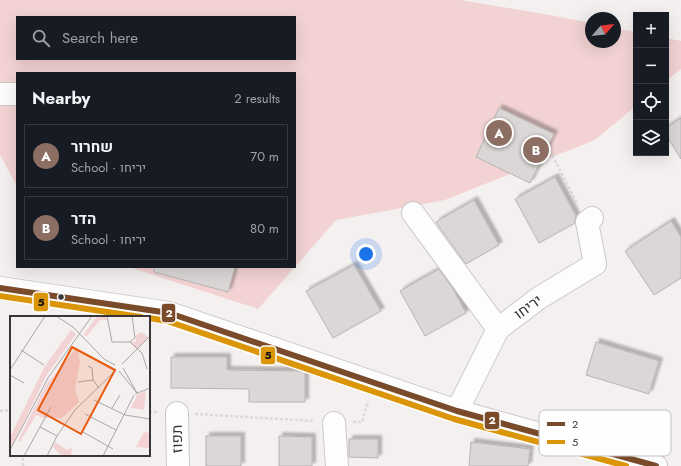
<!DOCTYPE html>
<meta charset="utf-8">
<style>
:root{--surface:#171b24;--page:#20242c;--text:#f1f3f6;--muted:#9ea1a6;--line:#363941;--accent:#2563eb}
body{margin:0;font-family:Jost,Heebo,sans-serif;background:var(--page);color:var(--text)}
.controls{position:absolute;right:12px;top:12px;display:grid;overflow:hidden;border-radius:0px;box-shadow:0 4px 16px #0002}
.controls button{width:36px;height:36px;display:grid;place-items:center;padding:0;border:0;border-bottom:1px solid var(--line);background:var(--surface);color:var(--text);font:20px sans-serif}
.compass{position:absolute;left:585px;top:12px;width:36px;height:36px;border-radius:50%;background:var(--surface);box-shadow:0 4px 16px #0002;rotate:62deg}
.you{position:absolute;left:366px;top:254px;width:14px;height:14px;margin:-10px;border:3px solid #fff;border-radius:50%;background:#1a73e8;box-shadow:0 0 0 6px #1a73e833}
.badge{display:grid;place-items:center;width:26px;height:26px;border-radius:50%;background:var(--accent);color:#fff;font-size:13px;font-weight:700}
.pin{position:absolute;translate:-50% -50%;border:2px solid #fff;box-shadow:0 1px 4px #0006}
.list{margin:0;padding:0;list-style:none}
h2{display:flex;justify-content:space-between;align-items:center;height:52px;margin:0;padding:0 16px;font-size:17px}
h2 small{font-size:13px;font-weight:400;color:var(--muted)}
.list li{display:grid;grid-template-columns:26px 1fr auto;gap:12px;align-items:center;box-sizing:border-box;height:64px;margin:0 8px 8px;padding:0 8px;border:1px solid var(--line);border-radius:0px}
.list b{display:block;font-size:15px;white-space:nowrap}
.list p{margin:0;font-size:13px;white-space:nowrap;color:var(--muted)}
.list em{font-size:13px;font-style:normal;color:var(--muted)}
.icon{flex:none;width:22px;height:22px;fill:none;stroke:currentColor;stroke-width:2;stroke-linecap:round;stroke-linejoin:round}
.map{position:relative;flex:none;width:681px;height:466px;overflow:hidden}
.search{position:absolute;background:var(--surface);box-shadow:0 4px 16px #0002;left:16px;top:16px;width:280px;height:44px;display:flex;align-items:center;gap:10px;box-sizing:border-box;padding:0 14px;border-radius:0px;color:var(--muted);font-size:15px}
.panel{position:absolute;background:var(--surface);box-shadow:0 4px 16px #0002;left:16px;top:72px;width:280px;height:196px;border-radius:0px}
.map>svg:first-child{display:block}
.green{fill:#f2d2d3;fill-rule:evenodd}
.building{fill:#dbd7d7;stroke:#b8b4b4;filter:url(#shadow)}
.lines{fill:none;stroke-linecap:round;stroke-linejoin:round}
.minor-casing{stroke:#ccc8c8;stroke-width:24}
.path{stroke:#dbd9d9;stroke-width:2.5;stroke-dasharray:3 2;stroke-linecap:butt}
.minor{stroke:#fefdfd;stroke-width:22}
.bus-1-casing{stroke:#fefefe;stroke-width:9}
.bus-2-casing{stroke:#fefefe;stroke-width:9}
.bus-1{stroke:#7a4b2a;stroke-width:6}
.bus-2{stroke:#db9508;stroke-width:6}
.bus-dot{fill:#3a3536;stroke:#fefefe;stroke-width:1.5}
.labels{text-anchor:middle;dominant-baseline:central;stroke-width:3;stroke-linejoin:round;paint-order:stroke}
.street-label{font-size:15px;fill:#3a3536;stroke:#fefefe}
.inset-road{fill:none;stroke:#aaa5a6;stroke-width:1}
.view{fill:#e8590c;fill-opacity:0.15;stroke:#e8590c;stroke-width:2}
.inset-edge{fill:none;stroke:#3a3536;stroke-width:2}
.key{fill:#fefefe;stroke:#c3c2c2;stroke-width:1}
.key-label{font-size:11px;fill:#3a3536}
.line-badge{stroke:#fefefe;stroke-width:1.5}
.badge-label{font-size:11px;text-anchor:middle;font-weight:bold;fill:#fff}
.pale-badge-label{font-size:11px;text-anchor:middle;font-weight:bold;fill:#111}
</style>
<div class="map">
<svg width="681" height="466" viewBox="0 0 681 466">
<defs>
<filter id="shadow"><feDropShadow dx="3.5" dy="-3.5" stdDeviation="1" flood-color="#0004"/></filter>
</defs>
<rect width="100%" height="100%" fill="#f5f0f0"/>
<g class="green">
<path d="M 0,0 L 460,0 L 550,15 L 591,23 L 591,42 L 615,42 L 615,28 L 636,32 L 636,106 L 595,140 L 445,200 L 336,220 L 295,267 L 295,73 L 17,73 L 17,186 L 0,155 ZM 17,17 L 295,17 L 295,59 L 17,59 Z"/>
<polygon points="666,38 681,41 681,69 666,81"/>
<polygon points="129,267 295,267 258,309"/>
</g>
<g class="building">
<polygon points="499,108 554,134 530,183 476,157"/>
<polygon points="681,118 681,159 666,135 666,128"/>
<polygon points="555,177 576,216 575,218 575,223 539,243 515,199"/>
<polygon points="474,200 499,245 466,264 440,228 436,222"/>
<polygon points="671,221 681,237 681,278 654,295 625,251"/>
<polygon points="354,265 381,311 333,338 306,291"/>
<polygon points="154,267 235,267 228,292 154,272"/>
<polygon points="439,269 453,289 466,313 425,336 400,291"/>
<polygon points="596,342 659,361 649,394 586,375"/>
<polygon points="171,357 227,357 227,370 301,371 305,372 305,402 249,402 249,389 171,388"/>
<rect x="206" y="436" width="35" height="30"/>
<polygon points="279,436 312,437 312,466 279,466"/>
<polygon points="349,439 378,439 378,458 349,457"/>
<polygon points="471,442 530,449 528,466 469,466"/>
</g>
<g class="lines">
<defs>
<g id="minor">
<polyline points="0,94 17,94"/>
<polyline points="413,213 498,329"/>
<polyline points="0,288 169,313 457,411 656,466"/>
<polyline points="457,411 498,329 539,298 595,264 587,222 592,218"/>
<polyline points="177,413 178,466"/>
<polyline points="334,423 337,466"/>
</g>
</defs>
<use href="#minor" class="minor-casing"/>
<g class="path">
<polyline points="550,151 578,205"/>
<polyline points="0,411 11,410"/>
<polyline points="149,412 158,412"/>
<polyline points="195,414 314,421"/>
<polyline points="353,422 362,422 368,401"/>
<polyline points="23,466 23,455"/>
</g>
<use href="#minor" class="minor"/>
<defs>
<polyline id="bus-1" points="0,288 169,313 457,411 656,466"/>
<g id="bus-2">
<polyline points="0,296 141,317"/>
<polyline points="149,318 167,321 454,419 626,466"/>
</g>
</defs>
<use href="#bus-1" class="bus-1-casing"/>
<use href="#bus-2" class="bus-2-casing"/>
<use href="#bus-1" class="bus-1"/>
<use href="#bus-2" class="bus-2"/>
</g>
<circle class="bus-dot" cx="61" cy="297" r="3.5"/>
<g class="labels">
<g class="street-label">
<text transform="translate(528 307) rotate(-36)">יריחו</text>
<text transform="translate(177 439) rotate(-91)">תפוז</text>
</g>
</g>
<g transform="translate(10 316)">
<rect width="140" height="140" fill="#f5f0f0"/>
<path d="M 87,0 L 96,0 L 97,4 L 90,4 L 76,21 L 74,18 ZM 61,14 L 66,18 L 36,60 L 0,134 L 0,121 L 35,50 ZM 131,16 L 138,21 L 127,33 L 121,27 L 126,25 L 126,19 ZM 67,31 L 70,46 L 65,74 L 69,86 L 52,102 L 33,102 L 26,99 L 10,126 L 8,125 L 35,70 ZM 136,74 L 134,94 L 121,92 L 127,79 ZM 134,116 L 140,117 L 140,132 L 126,131 ZM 45,126 L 57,134 L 62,131 L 61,140 L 53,140 L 48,136 L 43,131 Z" fill="#f2d2d3"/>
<path class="inset-road" d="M 46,0 L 63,11 L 94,43 L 105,49M 97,0 L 102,26 L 120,26 L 132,37 L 137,53M 120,26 L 125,22 L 122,0M 11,34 L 34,49M 112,48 L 140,20M 78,50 L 82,52 L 83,64 L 89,72M 113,52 L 127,77M 0,54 L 35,0M 109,55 L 127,77M 0,59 L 14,67M 68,66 L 83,64M 125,78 L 140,72M 84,84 L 115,99 L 140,103M 102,92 L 110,79M 75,98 L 106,114M 30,111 L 47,120M 73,116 L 103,133M 0,134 L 38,62 L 82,0M 14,140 L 41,91M 37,140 L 47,120 L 65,94 L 106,54M 93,140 L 124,79"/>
<path class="view" d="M 62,31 L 105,54 L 71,118 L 28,94 Z"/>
<rect width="140" height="140" class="inset-edge"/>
</g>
<rect x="539" y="410" width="132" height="46" rx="6" class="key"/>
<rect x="547" y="422" width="18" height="4" fill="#7a4b2a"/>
<rect x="547" y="440" width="18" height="4" fill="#db9508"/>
<g class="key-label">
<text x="572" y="428">2</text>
<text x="572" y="446">5</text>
</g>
<g class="line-badge">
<rect x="33" y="292" width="16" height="20" rx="4" fill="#db9508"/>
<rect x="161" y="303" width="15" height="20" rx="4" fill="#7a4b2a"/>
<rect x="260" y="346" width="16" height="19" rx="4" fill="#db9508"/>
<rect x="484" y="411" width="16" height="19" rx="4" fill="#7a4b2a"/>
</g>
<g class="badge-label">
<text x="169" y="317">2</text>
<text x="492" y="424">2</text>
</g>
<g class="pale-badge-label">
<text x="41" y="306">5</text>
<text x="268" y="359">5</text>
</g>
</svg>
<div class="controls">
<button>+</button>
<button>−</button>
<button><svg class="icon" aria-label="locate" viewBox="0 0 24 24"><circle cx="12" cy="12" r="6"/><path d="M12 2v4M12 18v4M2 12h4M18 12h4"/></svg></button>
<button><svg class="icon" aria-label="layers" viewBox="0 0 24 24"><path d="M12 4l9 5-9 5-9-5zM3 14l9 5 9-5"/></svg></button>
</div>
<svg class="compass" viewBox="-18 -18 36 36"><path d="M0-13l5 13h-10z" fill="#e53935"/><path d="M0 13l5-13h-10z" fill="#9ea1a6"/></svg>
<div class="you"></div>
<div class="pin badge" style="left:499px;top:133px;background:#8d6e63">A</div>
<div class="pin badge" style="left:536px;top:150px;background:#8d6e63">B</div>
<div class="search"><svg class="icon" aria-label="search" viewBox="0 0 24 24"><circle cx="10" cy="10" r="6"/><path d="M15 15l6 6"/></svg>Search here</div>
<section class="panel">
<h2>Nearby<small>2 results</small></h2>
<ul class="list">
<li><span class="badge" style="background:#8d6e63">A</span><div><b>שחרור</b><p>School · יריחו</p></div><em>70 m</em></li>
<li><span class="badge" style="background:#8d6e63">B</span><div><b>הדר</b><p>School · יריחו</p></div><em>80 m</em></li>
</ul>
</section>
</div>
